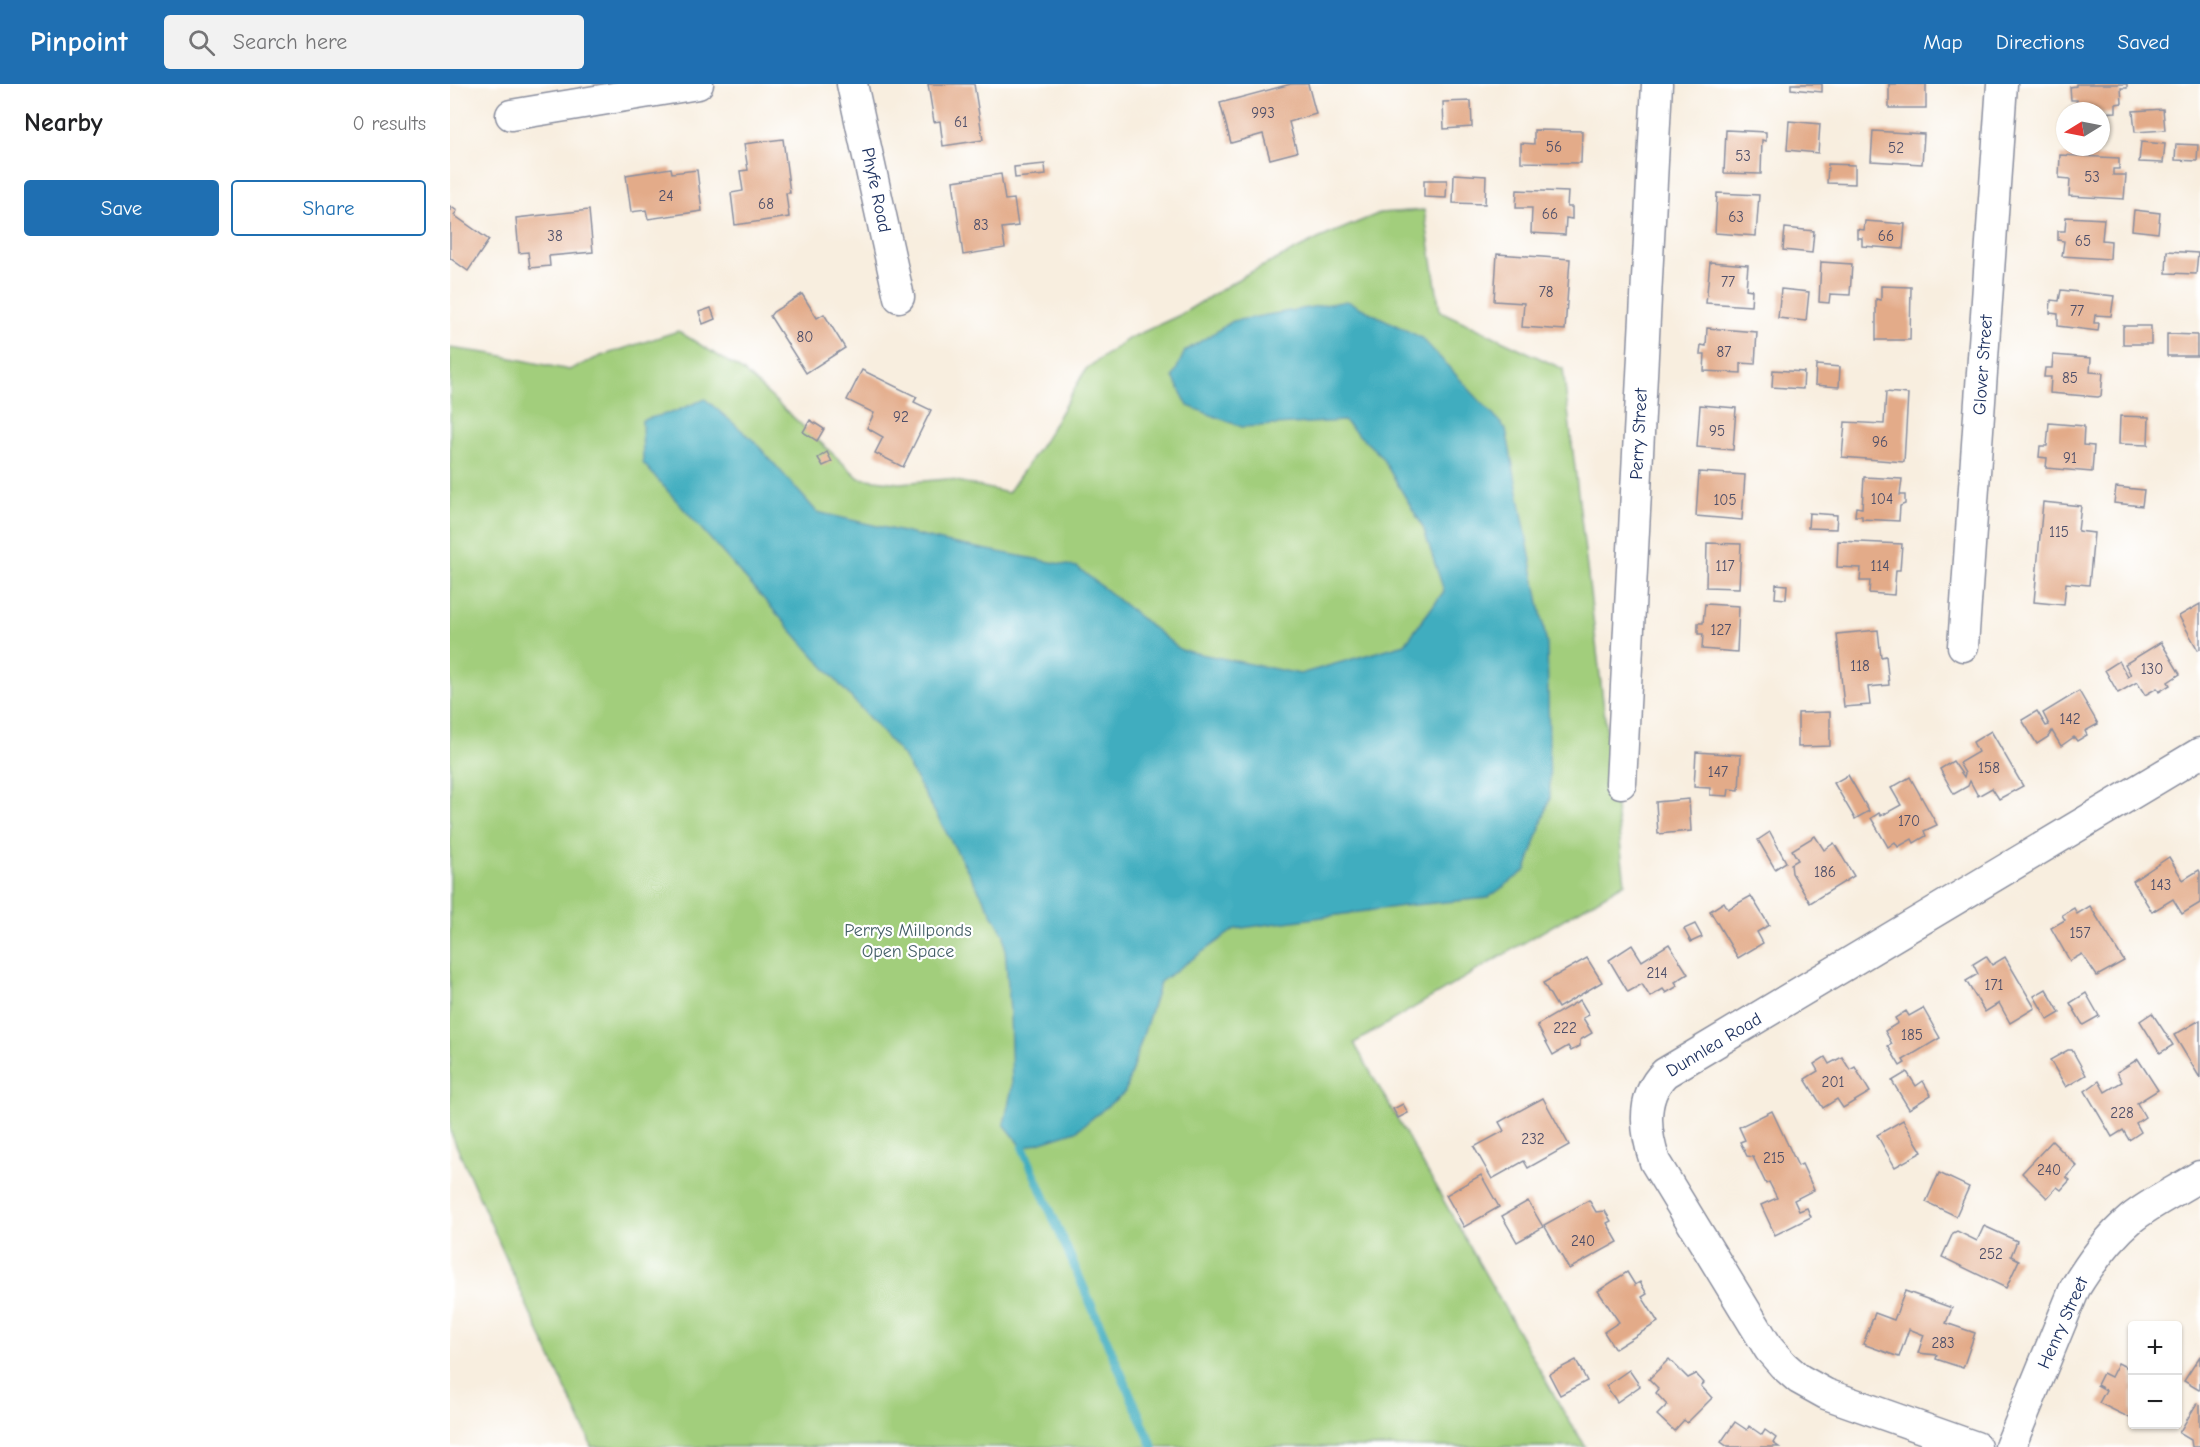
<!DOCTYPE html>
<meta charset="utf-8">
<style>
:root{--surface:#fff;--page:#f2f2f2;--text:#202124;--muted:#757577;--line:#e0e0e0;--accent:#1f6fb2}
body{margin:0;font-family:"Comic Neue",sans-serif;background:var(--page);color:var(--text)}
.controls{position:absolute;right:18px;bottom:18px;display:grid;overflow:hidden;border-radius:6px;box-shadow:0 2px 4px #0004}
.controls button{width:54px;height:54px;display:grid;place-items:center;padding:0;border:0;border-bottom:2px solid var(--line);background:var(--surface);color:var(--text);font:30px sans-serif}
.compass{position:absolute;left:1606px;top:18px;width:54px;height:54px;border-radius:50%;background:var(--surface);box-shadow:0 2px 4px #0004;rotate:260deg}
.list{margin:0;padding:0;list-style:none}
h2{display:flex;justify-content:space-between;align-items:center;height:78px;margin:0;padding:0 24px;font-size:26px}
h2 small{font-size:20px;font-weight:400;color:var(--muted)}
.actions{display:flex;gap:12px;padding:18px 24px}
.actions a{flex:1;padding:14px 0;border:2px solid var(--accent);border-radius:6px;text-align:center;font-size:21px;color:var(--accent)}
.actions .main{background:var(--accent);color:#fff}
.icon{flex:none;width:33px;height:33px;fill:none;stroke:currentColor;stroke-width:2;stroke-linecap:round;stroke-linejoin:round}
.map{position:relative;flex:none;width:1750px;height:1363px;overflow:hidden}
header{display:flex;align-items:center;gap:36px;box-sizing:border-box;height:84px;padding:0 30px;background:var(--accent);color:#fff}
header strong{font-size:28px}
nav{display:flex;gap:33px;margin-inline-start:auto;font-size:21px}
.search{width:420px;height:54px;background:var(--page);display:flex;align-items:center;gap:15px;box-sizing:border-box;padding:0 21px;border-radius:6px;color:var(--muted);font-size:22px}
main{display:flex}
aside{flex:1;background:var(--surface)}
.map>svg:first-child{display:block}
.green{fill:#a2ce7b;stroke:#5e7e6c;stroke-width:1.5}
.water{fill:#40adbf;stroke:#2e6e8e;stroke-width:1.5}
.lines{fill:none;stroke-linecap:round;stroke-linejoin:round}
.stream{stroke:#40adbf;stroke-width:9}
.building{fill:#e3ab89}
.minor-casing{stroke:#8a8e9e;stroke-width:33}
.minor{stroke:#fff;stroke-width:30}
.labels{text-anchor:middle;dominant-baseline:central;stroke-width:4.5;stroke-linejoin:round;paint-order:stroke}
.number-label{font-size:15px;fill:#4d4e69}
.street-label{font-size:18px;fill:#1b2f5e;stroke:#fff}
.park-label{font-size:18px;fill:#445f67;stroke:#fff}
</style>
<header>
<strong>Pinpoint</strong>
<div class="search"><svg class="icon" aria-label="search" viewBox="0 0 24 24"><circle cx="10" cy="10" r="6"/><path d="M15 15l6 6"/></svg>Search here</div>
<nav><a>Map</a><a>Directions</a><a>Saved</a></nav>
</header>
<main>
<aside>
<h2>Nearby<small>0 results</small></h2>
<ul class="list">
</ul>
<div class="actions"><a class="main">Save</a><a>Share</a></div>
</aside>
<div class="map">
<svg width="1750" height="1363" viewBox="0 0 1750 1363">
<rect width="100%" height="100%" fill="#fff"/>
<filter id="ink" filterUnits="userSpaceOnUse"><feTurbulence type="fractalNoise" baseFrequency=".0167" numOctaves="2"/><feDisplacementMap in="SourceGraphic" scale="12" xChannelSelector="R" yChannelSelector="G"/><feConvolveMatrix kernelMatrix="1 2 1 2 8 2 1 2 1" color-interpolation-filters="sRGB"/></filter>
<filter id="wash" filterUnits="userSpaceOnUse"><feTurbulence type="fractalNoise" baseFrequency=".008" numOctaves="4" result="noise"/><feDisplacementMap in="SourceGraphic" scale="24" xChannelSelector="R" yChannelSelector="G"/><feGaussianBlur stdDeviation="1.35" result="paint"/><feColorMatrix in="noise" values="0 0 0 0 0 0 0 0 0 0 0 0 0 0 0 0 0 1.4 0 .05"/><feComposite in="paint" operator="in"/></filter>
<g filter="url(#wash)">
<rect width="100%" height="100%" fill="#f8eedf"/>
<polygon class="green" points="974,126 990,227 1113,285 1175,799 904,959 1116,1332 1136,1363 141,1363 138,1353 78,1224 0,1047 0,264 43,270 119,286 151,272 228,247 293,287 409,394 449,399 498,395 558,409 595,355 636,285 678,255 730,231 795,191 870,154 930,129"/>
<polygon class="water" points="897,217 972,254 1056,345 1097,561 1100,714 1076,786 1038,814 953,822 785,845 710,898 675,1008 626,1047 573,1064 554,1040 562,1004 560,928 554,851 453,672 193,379 192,336 224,328 255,315 304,357 367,428 496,458 627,483 731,566 850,590 955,560 994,507 973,443 931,372 894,337 792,343 738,322 723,293 735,267 783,237"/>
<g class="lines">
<polyline class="stream" points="573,1064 703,1363"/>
</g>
<g id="blocks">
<g class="building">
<polygon points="478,0 524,0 533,56 493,62 490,37 484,38"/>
<polygon points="841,0 858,0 866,30 839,38 847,68 820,75 813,50 781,59 770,19"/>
<polygon points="1341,0 1372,0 1372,8 1341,5"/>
<rect x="1439" y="0" width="37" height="24"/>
<polygon points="1626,0 1677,0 1677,4 1671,4 1672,19 1666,20 1666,28 1651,29 1651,27 1628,27 1627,16 1621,16 1620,3 1626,2"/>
<polygon points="1021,17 1022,43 994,45 993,18"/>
<polygon points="1713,25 1715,46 1685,48 1683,27"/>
<polygon points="1339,37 1370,40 1368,69 1337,66"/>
<polygon points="1084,46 1132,47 1131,79 1071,78 1071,59 1084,60"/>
<polygon points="1276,46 1316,48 1316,57 1312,56 1311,90 1274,89"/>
<polygon points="1423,47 1474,50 1472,80 1421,77"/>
<polygon points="333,55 340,109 336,109 339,133 285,141 281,109 293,107 290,87 298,86 294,60"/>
<polygon points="1691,58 1715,60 1713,79 1689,78"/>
<polygon points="1726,60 1748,61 1747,77 1725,76"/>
<polygon points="1610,71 1669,74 1669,85 1663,85 1663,91 1676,91 1674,115 1619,112 1620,95 1609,94"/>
<polygon points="595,80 596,91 565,94 564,83"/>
<polygon points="1378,80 1405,81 1405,100 1377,99"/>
<polygon points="221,84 222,89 247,86 252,127 198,135 196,126 181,128 176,91"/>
<polygon points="551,90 555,116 564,115 568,142 552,144 555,164 513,171 503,97"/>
<polygon points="1004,90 1036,92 1035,120 1003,119"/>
<polygon points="974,96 997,96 996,114 974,113"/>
<polygon points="1067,106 1118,108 1117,123 1122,123 1122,135 1116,134 1115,151 1081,149 1082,124 1066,124"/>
<polygon points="1267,109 1309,111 1306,152 1265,149"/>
<polygon points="0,122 7,127 4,131 39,156 18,187 0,174"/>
<polygon points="139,126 143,168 99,172 100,182 80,184 78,168 69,169 66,134"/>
<polygon points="1684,126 1710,129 1708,149 1682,146"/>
<polygon points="1616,133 1654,135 1652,156 1661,157 1660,175 1612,172 1614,157 1608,156 1608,147 1615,147"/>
<polygon points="1415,137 1455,140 1453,165 1412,162 1412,154 1407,154 1407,145 1414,146"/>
<polygon points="1335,144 1364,147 1362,169 1333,166"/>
<polygon points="1717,167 1748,169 1746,190 1716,189"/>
<polygon points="1047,170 1120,175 1115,246 1072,243 1074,219 1044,217"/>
<polygon points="1260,178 1298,181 1296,205 1302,206 1301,222 1256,219"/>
<polygon points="1371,178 1402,180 1400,211 1380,210 1379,219 1369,218"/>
<polygon points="1431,202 1461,203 1460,256 1426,256 1426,215 1431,216"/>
<polygon points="1331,205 1359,208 1356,237 1328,234"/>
<polygon points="1611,206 1664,212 1661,232 1645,231 1644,239 1649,239 1648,247 1608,242 1608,230 1600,229 1601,216 1609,217"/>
<polygon points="352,210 367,234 374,230 395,264 356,289 320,232 323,228"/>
<polygon points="261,224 265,235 253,240 249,228"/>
<rect x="1673" y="242" width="28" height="18"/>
<polygon points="1257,244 1307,248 1305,280 1291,279 1291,289 1254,287 1255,270 1250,270 1251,261 1256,262"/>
<polygon points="1717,250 1747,251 1747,272 1717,272"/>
<polygon points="1603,271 1641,274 1640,288 1653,289 1651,312 1648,313 1600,309 1601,293 1594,293 1595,284 1602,284"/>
<polygon points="1366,281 1390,283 1389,303 1365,301"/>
<polygon points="412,286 467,313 464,318 481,326 453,383 425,369 433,353 417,344 424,329 397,316"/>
<polygon points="1323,286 1354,288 1353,305 1322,303"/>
<polygon points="1436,308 1458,310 1454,378 1392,373 1395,338 1434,340"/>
<polygon points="1250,321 1286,324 1283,366 1247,363"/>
<polygon points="1670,332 1699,333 1698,361 1669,360"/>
<polygon points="360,336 374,345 367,357 353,348"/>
<polygon points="1599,339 1634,342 1633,361 1644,362 1642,388 1596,384 1597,374 1589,373 1590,362 1597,362"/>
<polygon points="377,368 382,378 373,382 368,374"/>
<polygon points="1249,388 1295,391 1292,436 1246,432"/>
<polygon points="1414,393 1452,395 1450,411 1455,411 1455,420 1450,422 1449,437 1412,435 1412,432 1405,432 1406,423 1412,424"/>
<polygon points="1666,403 1694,406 1692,422 1664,419"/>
<polygon points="1593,418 1631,422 1628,447 1644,449 1639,501 1616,499 1614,521 1584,518"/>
<polygon points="1359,429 1387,431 1386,445 1358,444"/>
<polygon points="1388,457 1452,460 1450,486 1446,486 1444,511 1419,509 1420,497 1410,497 1411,484 1387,483"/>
<polygon points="1257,459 1291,460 1289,504 1256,503"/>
<polygon points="1326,500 1337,501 1336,515 1325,514"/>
<polygon points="1255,520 1289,522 1287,568 1252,565 1253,550 1248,550 1248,539 1253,539"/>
<polygon points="1750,520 1750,565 1748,566 1729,532"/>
<polygon points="1428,546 1431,573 1436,572 1439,601 1418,603 1420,621 1394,623 1387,550"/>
<polygon points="1711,558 1730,590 1718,598 1720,601 1709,608 1707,604 1695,611 1687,598 1668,609 1655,586 1669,577 1678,593 1681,591 1675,580"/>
<polygon points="1629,607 1648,640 1635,647 1637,651 1627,657 1624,653 1611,662 1602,647 1598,653 1587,660 1572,636 1587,627 1596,642 1599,641 1593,629"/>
<polygon points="1380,628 1380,662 1348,663 1348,629"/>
<polygon points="1541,647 1573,702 1549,715 1542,704 1528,712 1520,697 1518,702 1504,710 1490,685 1503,677 1514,693 1515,689 1509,679 1528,668 1523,658"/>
<polygon points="1246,668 1291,671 1289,706 1279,705 1278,712 1260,711 1260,704 1244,703"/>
<polygon points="1398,691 1419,727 1405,735 1384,699"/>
<polygon points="1460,693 1487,741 1474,747 1476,752 1464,759 1462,755 1448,763 1445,758 1438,763 1421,734 1429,729 1431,732 1451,721 1441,704"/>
<polygon points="1239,715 1241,747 1208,750 1206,718"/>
<polygon points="1320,748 1336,778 1325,785 1308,756"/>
<polygon points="1365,752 1374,766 1384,759 1404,792 1360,819 1342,789 1341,780 1348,776 1342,766"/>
<polygon points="1719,773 1733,796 1749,786 1750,788 1750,819 1732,830 1723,815 1702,828 1683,797"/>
<polygon points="1301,812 1319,841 1307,848 1313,859 1288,874 1260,827 1274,818 1278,825"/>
<polygon points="1640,822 1674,877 1647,892 1632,870 1620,877 1601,844 1615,836 1612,831 1624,824 1627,830"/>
<polygon points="1245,840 1252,853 1241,858 1234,845"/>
<polygon points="1219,860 1238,890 1225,898 1228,902 1216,909 1213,905 1200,913 1192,900 1178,908 1159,876 1182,861 1192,877"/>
<polygon points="1536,872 1542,881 1555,873 1585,924 1560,939 1549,919 1535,928 1516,897 1528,890 1523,880"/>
<polygon points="1137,874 1152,898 1108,924 1093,899"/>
<polygon points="1596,905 1610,929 1598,936 1584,912"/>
<polygon points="1636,909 1649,932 1633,941 1620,919"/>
<polygon points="1130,916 1139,931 1133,934 1142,949 1130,956 1130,962 1121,967 1118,962 1103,971 1087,941"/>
<polygon points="1473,924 1490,954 1453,976 1455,979 1450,982 1438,962 1442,960 1435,947 1448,939 1445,934 1456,927 1459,932"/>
<polygon points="1702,929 1723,961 1710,969 1690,937"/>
<polygon points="1750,936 1750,994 1724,951"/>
<polygon points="1618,966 1622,966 1636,991 1616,1003 1600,976"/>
<polygon points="1375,973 1379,980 1392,973 1400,986 1405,983 1420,1008 1393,1024 1387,1015 1373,1024 1355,995 1368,987 1364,980"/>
<polygon points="1688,975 1708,1006 1687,1019 1695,1033 1686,1039 1691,1048 1679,1056 1673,1046 1662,1053 1635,1007 1649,997 1655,1008 1672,998 1667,988"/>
<polygon points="1457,988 1466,1002 1473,997 1481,1011 1459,1025 1442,997"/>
<polygon points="1093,1014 1119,1061 1078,1084 1074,1077 1042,1095 1024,1063 1054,1047 1049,1038"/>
<polygon points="953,1020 958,1029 948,1034 943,1025"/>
<polygon points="1322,1027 1348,1082 1352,1080 1364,1106 1344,1116 1349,1127 1357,1124 1361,1133 1325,1151 1311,1121 1327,1114 1319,1098 1316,1100 1303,1073 1297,1072 1290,1058 1295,1056 1289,1043"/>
<polygon points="1453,1036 1472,1068 1445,1083 1427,1051"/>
<polygon points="1602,1057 1627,1082 1616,1093 1620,1096 1611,1106 1607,1103 1597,1114 1572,1089"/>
<polygon points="1489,1089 1519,1103 1506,1132 1476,1118"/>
<polygon points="1031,1091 1049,1123 1014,1143 996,1111"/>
<polygon points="1139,1116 1146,1128 1155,1127 1161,1137 1157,1139 1168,1158 1119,1185 1094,1141"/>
<polygon points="1078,1117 1093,1143 1067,1158 1052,1132"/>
<polygon points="1534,1142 1567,1157 1561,1172 1569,1176 1556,1204 1492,1173 1503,1149 1507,1147 1527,1157"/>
<polygon points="1177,1188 1185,1201 1190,1198 1197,1210 1192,1213 1208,1238 1165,1265 1154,1248 1169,1238 1148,1207"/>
<polygon points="1455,1207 1502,1224 1496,1239 1525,1249 1513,1284 1486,1275 1487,1271 1468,1269 1474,1251 1459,1245 1449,1273 1413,1260 1425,1229 1444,1236"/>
<polygon points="1750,1272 1750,1305 1749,1306 1734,1297"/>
<polygon points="1219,1275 1238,1294 1246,1290 1254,1299 1251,1302 1262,1314 1237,1339 1234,1336 1224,1347 1207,1331 1217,1321 1206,1309 1209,1305 1199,1295"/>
<polygon points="1126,1276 1137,1297 1110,1311 1099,1290"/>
<polygon points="1668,1279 1682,1286 1682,1335 1649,1319 1656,1306 1647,1301 1653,1289 1661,1293"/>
<polygon points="1179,1286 1190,1302 1167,1318 1156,1302"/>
<polygon points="1747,1319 1750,1321 1750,1363 1742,1363 1741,1356 1729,1349"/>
<polygon points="1285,1338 1297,1346 1299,1342 1312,1351 1315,1346 1326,1354 1323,1359 1329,1363 1278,1363 1271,1358"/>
</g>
</g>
</g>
<g filter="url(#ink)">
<use href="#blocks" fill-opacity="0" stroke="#8a8e9e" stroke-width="1.5"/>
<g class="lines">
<defs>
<g id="minor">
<polyline points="402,0 449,213"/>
<polyline points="61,31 248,0"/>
<polyline points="1513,562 1552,0"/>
<polyline points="1171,699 1207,0"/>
<path d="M 1526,1363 L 1376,1310 L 1349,1295 L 1333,1281 L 1319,1265 L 1205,1078 C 1195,1048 1190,1013 1215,989 L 1750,669"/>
<path d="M 1560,1363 L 1625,1204 C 1641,1178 1658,1154 1682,1134 C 1702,1118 1728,1106 1750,1092"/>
</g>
</defs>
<use href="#minor" class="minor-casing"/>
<use href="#minor" class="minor"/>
</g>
</g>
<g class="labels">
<g class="number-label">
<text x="813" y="29">993</text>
<text x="511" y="38">61</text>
<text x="1104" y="63">56</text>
<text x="1446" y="64">52</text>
<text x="1293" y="72">53</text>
<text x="1642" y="93">53</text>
<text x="216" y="112">24</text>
<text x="316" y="120">68</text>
<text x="1100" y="130">66</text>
<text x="1286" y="133">63</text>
<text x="531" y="141">83</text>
<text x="105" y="152">38</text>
<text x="1436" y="152">66</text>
<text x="1633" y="157">65</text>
<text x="1278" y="198">77</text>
<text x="1096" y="208">78</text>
<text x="1627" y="227">77</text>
<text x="355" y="253">80</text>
<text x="1274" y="268">87</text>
<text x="1620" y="294">85</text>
<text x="451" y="333">92</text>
<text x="1267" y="347">95</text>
<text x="1430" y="358">96</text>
<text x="1620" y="374">91</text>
<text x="1432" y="415">104</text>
<text x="1275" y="416">105</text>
<text x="1609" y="448">115</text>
<text x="1275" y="482">117</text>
<text x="1430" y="482">114</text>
<text x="1271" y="546">127</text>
<text x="1410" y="582">118</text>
<text x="1702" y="585">130</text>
<text x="1620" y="635">142</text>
<text x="1539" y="684">158</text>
<text x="1268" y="688">147</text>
<text x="1459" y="737">170</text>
<text x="1375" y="788">186</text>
<text x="1711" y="801">143</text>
<text x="1630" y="849">157</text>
<text x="1207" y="889">214</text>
<text x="1544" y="901">171</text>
<text x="1115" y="944">222</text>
<text x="1462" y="951">185</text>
<text x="1383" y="998">201</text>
<text x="1672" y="1029">228</text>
<text x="1083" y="1055">232</text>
<text x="1324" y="1074">215</text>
<text x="1599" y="1086">240</text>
<text x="1133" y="1157">240</text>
<text x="1541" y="1170">252</text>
<text x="1493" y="1259">283</text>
</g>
<g class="street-label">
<text transform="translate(426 106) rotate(78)">Phyfe Road</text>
<text transform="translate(1533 281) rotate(-86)">Glover Street</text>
<text transform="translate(1189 350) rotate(-87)">Perry Street</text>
<text transform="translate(1264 961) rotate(-31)">Dunnlea Road</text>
<text transform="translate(1613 1239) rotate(-66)">Henry Street</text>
</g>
<g class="park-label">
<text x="458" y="846">Perrys Millponds<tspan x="458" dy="21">Open Space</tspan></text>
</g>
</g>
</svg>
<div class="controls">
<button>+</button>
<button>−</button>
</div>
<svg class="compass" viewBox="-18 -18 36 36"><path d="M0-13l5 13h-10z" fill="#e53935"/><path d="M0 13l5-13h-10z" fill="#757577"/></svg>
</div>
</main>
